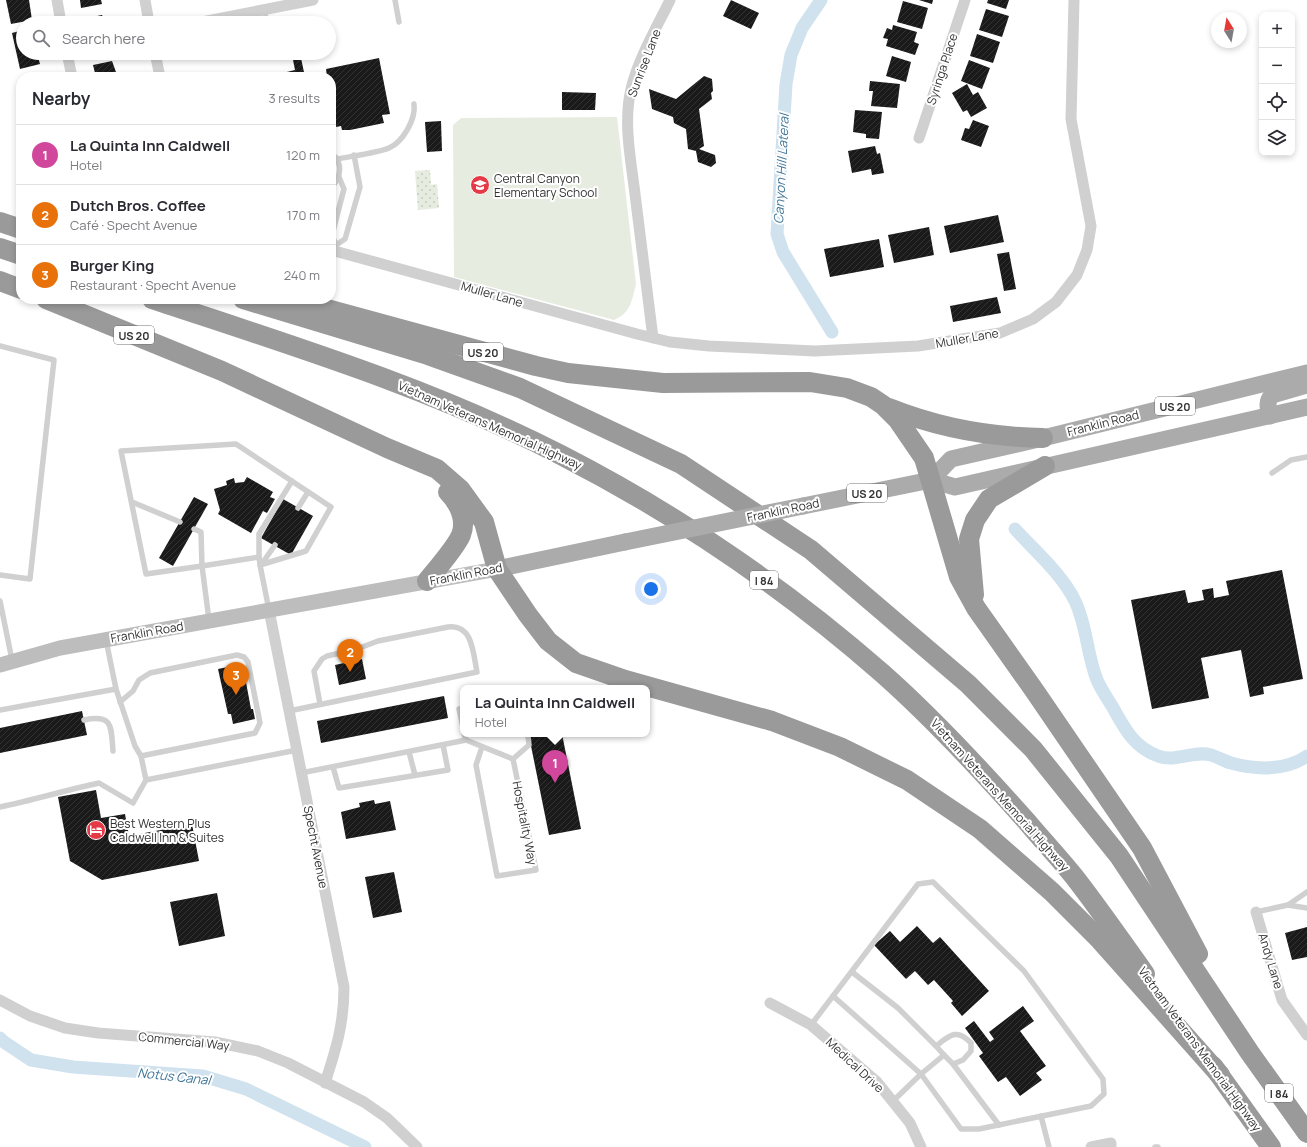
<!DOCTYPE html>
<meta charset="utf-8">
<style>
:root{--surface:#fff;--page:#f2f2f3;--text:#2b2b33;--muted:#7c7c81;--line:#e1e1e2;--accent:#d93025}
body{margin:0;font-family:Manrope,sans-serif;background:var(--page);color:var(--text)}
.controls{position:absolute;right:12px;top:12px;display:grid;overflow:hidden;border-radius:8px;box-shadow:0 2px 6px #0003}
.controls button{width:36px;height:36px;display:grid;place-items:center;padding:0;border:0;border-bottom:1px solid var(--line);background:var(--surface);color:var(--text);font:20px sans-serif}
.compass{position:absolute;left:1211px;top:12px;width:36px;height:36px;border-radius:50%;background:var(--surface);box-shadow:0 2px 6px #0003;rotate:349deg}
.you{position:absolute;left:651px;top:589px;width:14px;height:14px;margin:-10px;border:3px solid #fff;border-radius:50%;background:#1a73e8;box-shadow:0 0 0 6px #1a73e833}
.badge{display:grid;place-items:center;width:26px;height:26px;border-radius:50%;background:var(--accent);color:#fff;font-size:13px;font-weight:700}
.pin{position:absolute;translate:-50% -33px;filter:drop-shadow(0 1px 2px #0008)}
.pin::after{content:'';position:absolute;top:21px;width:14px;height:12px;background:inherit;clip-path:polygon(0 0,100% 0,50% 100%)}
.popup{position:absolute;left:460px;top:685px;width:190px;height:52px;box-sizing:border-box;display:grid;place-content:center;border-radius:8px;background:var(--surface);filter:drop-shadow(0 1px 3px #0005);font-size:13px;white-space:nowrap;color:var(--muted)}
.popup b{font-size:15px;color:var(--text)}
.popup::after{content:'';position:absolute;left:50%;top:100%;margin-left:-8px;border:8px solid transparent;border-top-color:var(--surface)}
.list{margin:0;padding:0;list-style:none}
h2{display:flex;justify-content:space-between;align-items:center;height:52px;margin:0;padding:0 16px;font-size:17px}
h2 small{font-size:13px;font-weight:400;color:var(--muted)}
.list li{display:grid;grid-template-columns:26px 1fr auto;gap:12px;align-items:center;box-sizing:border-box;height:60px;padding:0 16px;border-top:1px solid var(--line)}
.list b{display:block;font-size:15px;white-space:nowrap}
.list p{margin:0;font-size:13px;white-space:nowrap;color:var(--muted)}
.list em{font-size:13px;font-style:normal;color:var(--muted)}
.icon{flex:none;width:22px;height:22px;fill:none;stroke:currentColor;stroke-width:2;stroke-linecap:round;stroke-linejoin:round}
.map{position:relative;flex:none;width:1307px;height:1147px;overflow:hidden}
.search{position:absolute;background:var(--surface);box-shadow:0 2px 6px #0003;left:16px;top:16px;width:320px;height:44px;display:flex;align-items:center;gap:10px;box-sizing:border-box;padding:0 14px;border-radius:22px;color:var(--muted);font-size:15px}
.panel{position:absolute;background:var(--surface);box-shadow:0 2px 6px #0003;left:16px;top:72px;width:320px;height:232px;border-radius:16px}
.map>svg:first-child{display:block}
.park{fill:url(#park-dots)}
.garden{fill:#e6ecdf}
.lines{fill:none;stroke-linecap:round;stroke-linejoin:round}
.canal{stroke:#cfe2ee;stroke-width:13}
.building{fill:url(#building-hatch)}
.service{stroke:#d0d0d0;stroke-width:5.5}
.minor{stroke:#d0d0d0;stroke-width:11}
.secondary{stroke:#bdbdbd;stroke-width:15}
.primary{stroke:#ababab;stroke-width:17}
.motorway{stroke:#9a9a9a;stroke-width:20}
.primary-bridge{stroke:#ababab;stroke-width:17}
.labels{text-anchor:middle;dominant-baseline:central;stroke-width:4;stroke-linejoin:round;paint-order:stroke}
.shield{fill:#fff;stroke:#707070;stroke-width:1}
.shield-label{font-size:11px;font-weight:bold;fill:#333}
.street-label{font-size:12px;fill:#333;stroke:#fff}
.poi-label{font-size:12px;fill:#333;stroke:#fff;text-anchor:start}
.water-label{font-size:13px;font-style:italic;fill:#3f7597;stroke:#fff}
</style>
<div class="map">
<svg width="1307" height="1147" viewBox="0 0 1307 1147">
<defs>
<pattern id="park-dots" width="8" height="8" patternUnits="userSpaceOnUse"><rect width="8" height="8" fill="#e6ecdf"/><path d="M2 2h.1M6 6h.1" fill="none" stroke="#c6cbc0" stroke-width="1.8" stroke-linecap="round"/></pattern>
<pattern id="building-hatch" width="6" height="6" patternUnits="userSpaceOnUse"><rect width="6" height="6" fill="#1a1a1a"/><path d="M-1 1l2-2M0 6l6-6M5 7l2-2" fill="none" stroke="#333"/></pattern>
</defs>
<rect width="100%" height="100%" fill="#fff"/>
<polygon class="park" points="430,170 431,185 437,184 439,208 418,210 415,171"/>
<path class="garden" d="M 617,117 L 636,284 C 632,300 631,313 614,320 L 454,277 L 453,125 L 461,118 Z"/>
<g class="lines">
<g class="canal">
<polyline points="821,0 802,28 791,55 786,84 777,234 783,252 832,332"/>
<path d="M 1015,529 C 1035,551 1062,574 1075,601 C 1087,626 1087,655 1097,680 C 1101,689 1107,698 1112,706 C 1124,727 1133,747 1158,756 C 1176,763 1193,750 1211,755 C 1218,757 1224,761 1231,763 C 1256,770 1285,771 1307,756"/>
<polyline points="0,1038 4,1042 31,1060 73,1067 203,1076 246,1089 365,1147"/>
</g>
</g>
<g class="building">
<polygon points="6,0 29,0 32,20 11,24"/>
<polygon points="80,0 101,0 102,4 81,8"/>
<polygon points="731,0 759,13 751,29 723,16"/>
<polygon points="919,0 933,0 932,4"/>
<polygon points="988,0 1009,0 1006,9 987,3"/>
<polygon points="903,1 928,8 922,29 897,22"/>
<polygon points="986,9 1009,16 1002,37 979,30"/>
<polygon points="102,15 106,23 83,23 82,19"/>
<polygon points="893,25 917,32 914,42 919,44 915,55 886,46 888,39 883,38 887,28 892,30"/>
<polygon points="23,30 23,53 37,53 40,64 20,69 12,33"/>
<polygon points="977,34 1000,42 993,63 970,56"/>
<polygon points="892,56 911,62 906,82 886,76"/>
<polygon points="301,58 305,77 266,77 295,70 293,60"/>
<polygon points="379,58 390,114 382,115 384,123 350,130 342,130 341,126 331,128 331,77 327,77 326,69"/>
<polygon points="969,60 990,68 982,89 961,81"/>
<polygon points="112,61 116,72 114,72 115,77 96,77 93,65"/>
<polygon points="704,76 712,79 713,91 711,93 712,99 699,109 704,146 699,149 715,155 716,163 711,167 698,162 696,151 688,149 686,129 674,123 673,117 652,109 649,89 676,99"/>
<polygon points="870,81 900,84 897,108 871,106 873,91 869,91"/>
<polygon points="967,84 973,95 978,92 987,108 971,117 967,110 963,112 952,93"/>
<polygon points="562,92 596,93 595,110 562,110"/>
<polygon points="855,110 882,112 879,139 866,138 866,134 853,132"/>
<polygon points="973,120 989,126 981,147 961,140 965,128 969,129"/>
<polygon points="441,121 442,151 427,152 425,122"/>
<polygon points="875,146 877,154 880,153 884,173 872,175 871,169 852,173 848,151"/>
<polygon points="998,215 1004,242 950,253 944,226"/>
<polygon points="929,227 934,255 894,263 888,235"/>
<polygon points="879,239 884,267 830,277 824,249"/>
<polygon points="1009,252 1016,289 1004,291 997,254"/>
<polygon points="997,297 1001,313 953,322 950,306"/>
<polygon points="247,477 273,492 270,497 275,499 267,513 263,511 251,533 218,514 220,510 214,489 227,485 226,481 234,478 235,483 244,482"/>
<polygon points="194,497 208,504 173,566 159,558"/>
<polygon points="283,499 313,516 291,555 261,538"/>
<polygon points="1282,570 1303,679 1263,687 1264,694 1250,697 1241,650 1201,658 1209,698 1152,709 1131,600 1185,590 1188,603 1204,600 1202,590 1213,588 1214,598 1229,595 1226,581"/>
<polygon points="362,659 366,679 339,685 335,665"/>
<polygon points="239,663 242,677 245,677 251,709 253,709 255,719 233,724 231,714 228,714 218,669 233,666 233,664"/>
<polygon points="444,696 448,718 321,743 317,721"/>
<polygon points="82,711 87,735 0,753 0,728"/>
<polygon points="520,734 562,734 581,829 549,835 529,736 521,737"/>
<polygon points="96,790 101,818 125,814 129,836 192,824 199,861 102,880 70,861 58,797"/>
<polygon points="374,800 375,804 390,801 396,830 346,839 341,812 360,807 359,803"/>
<polygon points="394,872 402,912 373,918 365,877"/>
<polygon points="217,893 225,936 179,946 170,902"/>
<polygon points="917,926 933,943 940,937 989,991 962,1016 951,1003 953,1001 934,980 928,985 915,971 906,979 874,945 890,931 900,942"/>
<polygon points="1307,927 1307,957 1292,960 1285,933"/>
<polygon points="1023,1006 1034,1021 1020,1031 1046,1066 1036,1073 1042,1080 1020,1096 1006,1077 998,1082 979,1056 983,1053 965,1028 974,1021 990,1042 994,1039 989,1032"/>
</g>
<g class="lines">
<g class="service">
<polyline points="395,0 399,22"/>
<polyline points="264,10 267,23"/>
<path d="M 331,153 C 344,163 341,177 331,188"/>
<path d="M 337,159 C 351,156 378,153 389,148 C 403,142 416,119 414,104"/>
<polyline points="339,177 344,189 332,235 336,245 345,239 360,187 354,155"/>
<polyline points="0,346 54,360 30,579 0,575"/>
<polyline points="1272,473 1291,460 1307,457"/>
<polyline points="132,502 180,522"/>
<polyline points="298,508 308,492"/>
<polyline points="194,529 201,532 202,566 259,557 260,565"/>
<polyline points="259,557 259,534 292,481"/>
<polyline points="261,565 275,545"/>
<polyline points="0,601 12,660"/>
<polyline points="209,620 202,566 146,574 121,451 236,444 331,507 306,551 260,565 269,610"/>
<polyline points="106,640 116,689 135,746 141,756 146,780 297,750"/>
<polyline points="120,702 133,691 139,680 150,673 237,655 244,657 248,662 260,723 255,733 141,756"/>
<polyline points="463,708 459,709 463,727"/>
<polyline points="0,710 116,689"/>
<path d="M 289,711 L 477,672 C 473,653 473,624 448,627 L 378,641 L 354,650 L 327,656 L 322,659 L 314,671 L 320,704"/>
<path d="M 84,720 C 113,714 111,726 113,751"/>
<polyline points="464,734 466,740"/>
<polyline points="409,752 415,775"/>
<polyline points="513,759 529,745 528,736"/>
<polyline points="333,767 339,788 448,770 443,745"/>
<polyline points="301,773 466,740 513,759 536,870 497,876 476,765 482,747"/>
<path d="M 0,807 C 34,800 66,790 99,783 L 133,803 L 146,780"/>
<polyline points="1288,905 1307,892"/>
<polyline points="1256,912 1288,905 1307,908"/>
<polyline points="852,972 898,1008 936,1046"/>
<path d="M 833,996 L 921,1074 L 944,1055 L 936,1046 C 950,1035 957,1028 971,1043 L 971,1051 L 963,1060 L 953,1064 L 999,1125"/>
<polyline points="811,1025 918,884 933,882 1024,971 1103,1079 1104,1094 1091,1106 979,1129 961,1129 921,1074 893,1101"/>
<polyline points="944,1055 953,1064"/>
<polyline points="1041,1116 1049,1147"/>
<polyline points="1155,1147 1158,1147"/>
</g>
<g class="minor">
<polyline points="57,0 61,23"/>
<polyline points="145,0 149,23"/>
<polyline points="197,23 313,0"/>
<polyline points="67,53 72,77"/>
<polyline points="155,53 160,77"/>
<polyline points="919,138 965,0"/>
<polyline points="331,250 637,334 670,342 709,346 815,351 918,346 1000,333 1033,319 1056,302 1077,275 1087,250 1091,226 1071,119 1074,0"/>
<path d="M 653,338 C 647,290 641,242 635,194 C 631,160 623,123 631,89 C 638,59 657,27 670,0"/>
<path d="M 269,610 L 344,987 C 344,1024 336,1049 325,1083"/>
<polyline points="1256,912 1282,1000 1307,1035"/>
<polyline points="0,1000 30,1016 65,1028 98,1033 215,1042 258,1051 288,1063 364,1102 387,1118 417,1147"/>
<polyline points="770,1003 811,1025 877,1082 910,1123 921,1147"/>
<polyline points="1091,1147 1111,1143 1111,1147"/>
</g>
<polyline class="secondary" points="0,665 60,648 497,569"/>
<g class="primary">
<path d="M 1270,416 C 1268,408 1266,402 1272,395 L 1307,385"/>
<polyline points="931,480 951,459 1043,438 1307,373"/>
<polyline points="803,506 931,480 955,487 1307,407"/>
<polyline points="497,569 625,542"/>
</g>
<g class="motorway">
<polyline points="0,222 21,229"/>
<polyline points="0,248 21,255"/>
<polyline points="0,281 21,289"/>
<polyline points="46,299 222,371 387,448 437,469 460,489 484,522 497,569 528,615 548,641 576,663 625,680 772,721 840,747 907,780 980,829 1052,892 1100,940 1220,1075"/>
<path d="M 152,299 C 290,345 431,388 561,455 C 676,514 785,588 882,673 C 934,719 982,771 1028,823 C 1044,842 1061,860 1076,879 C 1100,910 1122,942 1145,974"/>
<polyline points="243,299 428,355 520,388 681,464 811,550 968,684 1033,749 1119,856 1250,1053 1307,1133"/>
<polyline points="290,299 536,366 568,373 663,383 810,382 847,388 871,397 883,405 898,420 924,458 959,577 976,608 1034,690 1142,848 1198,954"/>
<path d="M 889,408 C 939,428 989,437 1043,438"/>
<path d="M 427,581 C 436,570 456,547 461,535 C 467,520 459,503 448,492"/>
<polyline points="974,595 969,539 975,520 989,499 1045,466"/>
<polyline points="1213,1066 1271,1147"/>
</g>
<polyline class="primary-bridge" points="625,542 803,506"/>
</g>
<defs>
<symbol id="school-disc" viewBox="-11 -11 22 22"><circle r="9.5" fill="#e63946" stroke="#fff"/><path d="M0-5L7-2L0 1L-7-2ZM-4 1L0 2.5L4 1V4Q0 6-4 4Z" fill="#fff"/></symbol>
<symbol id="hotel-disc" viewBox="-11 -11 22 22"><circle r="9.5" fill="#e63946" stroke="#fff"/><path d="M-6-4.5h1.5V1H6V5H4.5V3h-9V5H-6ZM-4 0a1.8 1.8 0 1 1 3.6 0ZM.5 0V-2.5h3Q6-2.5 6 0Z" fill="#fff"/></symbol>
</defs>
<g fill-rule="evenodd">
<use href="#school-disc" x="469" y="174" width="22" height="22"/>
<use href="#hotel-disc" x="85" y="819" width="22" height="22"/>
</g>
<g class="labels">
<g class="shield">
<rect x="114" y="326" width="40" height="18" rx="3"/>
<rect x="463" y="343" width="40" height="18" rx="3"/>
<rect x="1155" y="397" width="40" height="18" rx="3"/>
<rect x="847" y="484" width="40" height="18" rx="3"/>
<rect x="750" y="571" width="28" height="18" rx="3"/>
<rect x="1265" y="1084" width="28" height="18" rx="3"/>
</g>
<g class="shield-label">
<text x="134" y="335">US 20</text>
<text x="483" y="352">US 20</text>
<text x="1175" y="406">US 20</text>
<text x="867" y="493">US 20</text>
<text x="764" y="580">I 84</text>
<text x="1279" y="1093">I 84</text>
</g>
<g class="street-label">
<text transform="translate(644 63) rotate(-69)">Sunrise Lane</text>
<text transform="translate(942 69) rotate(-72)">Syringa Place</text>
<text transform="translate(492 294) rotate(16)">Muller Lane</text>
<text transform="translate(967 338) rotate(-10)">Muller Lane</text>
<text transform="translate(1103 423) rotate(-14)">Franklin Road</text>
<text transform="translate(490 425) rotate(24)">Vietnam Veterans Memorial Highway</text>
<text transform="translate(783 510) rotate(-12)">Franklin Road</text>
<text transform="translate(466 574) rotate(-11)">Franklin Road</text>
<text transform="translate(147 632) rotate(-10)">Franklin Road</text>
<text transform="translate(1000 795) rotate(48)">Vietnam Veterans Memorial Highway</text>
<text transform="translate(525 823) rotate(79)">Hospitality Way</text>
<text transform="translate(316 847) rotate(79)">Specht Avenue</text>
<text transform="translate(1271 961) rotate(73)">Andy Lane</text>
<text transform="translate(184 1041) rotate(6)">Commercial Way</text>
<text transform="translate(1200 1049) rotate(54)">Vietnam Veterans Memorial Highway</text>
<text transform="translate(855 1065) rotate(43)">Medical Drive</text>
</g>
<g class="poi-label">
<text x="494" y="178">Central Canyon<tspan x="494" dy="14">Elementary School</tspan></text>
<text x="110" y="823">Best Western Plus<tspan x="110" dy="14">Caldwell Inn &amp; Suites</tspan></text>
</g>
<g class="water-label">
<text transform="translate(781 169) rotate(-87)">Canyon Hill Lateral</text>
<text transform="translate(174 1076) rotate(6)">Notus Canal</text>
</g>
</g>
</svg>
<div class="controls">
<button>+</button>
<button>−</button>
<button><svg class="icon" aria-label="locate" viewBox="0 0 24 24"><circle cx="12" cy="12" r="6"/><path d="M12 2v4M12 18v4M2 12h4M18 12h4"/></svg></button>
<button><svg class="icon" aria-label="layers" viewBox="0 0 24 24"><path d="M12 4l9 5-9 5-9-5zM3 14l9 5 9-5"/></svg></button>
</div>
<svg class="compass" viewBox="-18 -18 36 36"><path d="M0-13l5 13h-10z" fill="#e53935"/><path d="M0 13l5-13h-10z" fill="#7c7c81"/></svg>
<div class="you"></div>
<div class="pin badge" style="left:555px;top:783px;background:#d1479c">1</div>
<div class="popup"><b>La Quinta Inn Caldwell</b>Hotel</div>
<div class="pin badge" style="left:350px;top:672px;background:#e8710a">2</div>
<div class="pin badge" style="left:236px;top:695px;background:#e8710a">3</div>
<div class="search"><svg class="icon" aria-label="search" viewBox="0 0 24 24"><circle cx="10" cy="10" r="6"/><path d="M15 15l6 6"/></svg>Search here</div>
<section class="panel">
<h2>Nearby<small>3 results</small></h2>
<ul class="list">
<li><span class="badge" style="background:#d1479c">1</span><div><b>La Quinta Inn Caldwell</b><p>Hotel</p></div><em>120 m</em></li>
<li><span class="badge" style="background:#e8710a">2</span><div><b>Dutch Bros. Coffee</b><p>Café · Specht Avenue</p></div><em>170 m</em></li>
<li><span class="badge" style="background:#e8710a">3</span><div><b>Burger King</b><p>Restaurant · Specht Avenue</p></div><em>240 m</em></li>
</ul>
</section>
</div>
